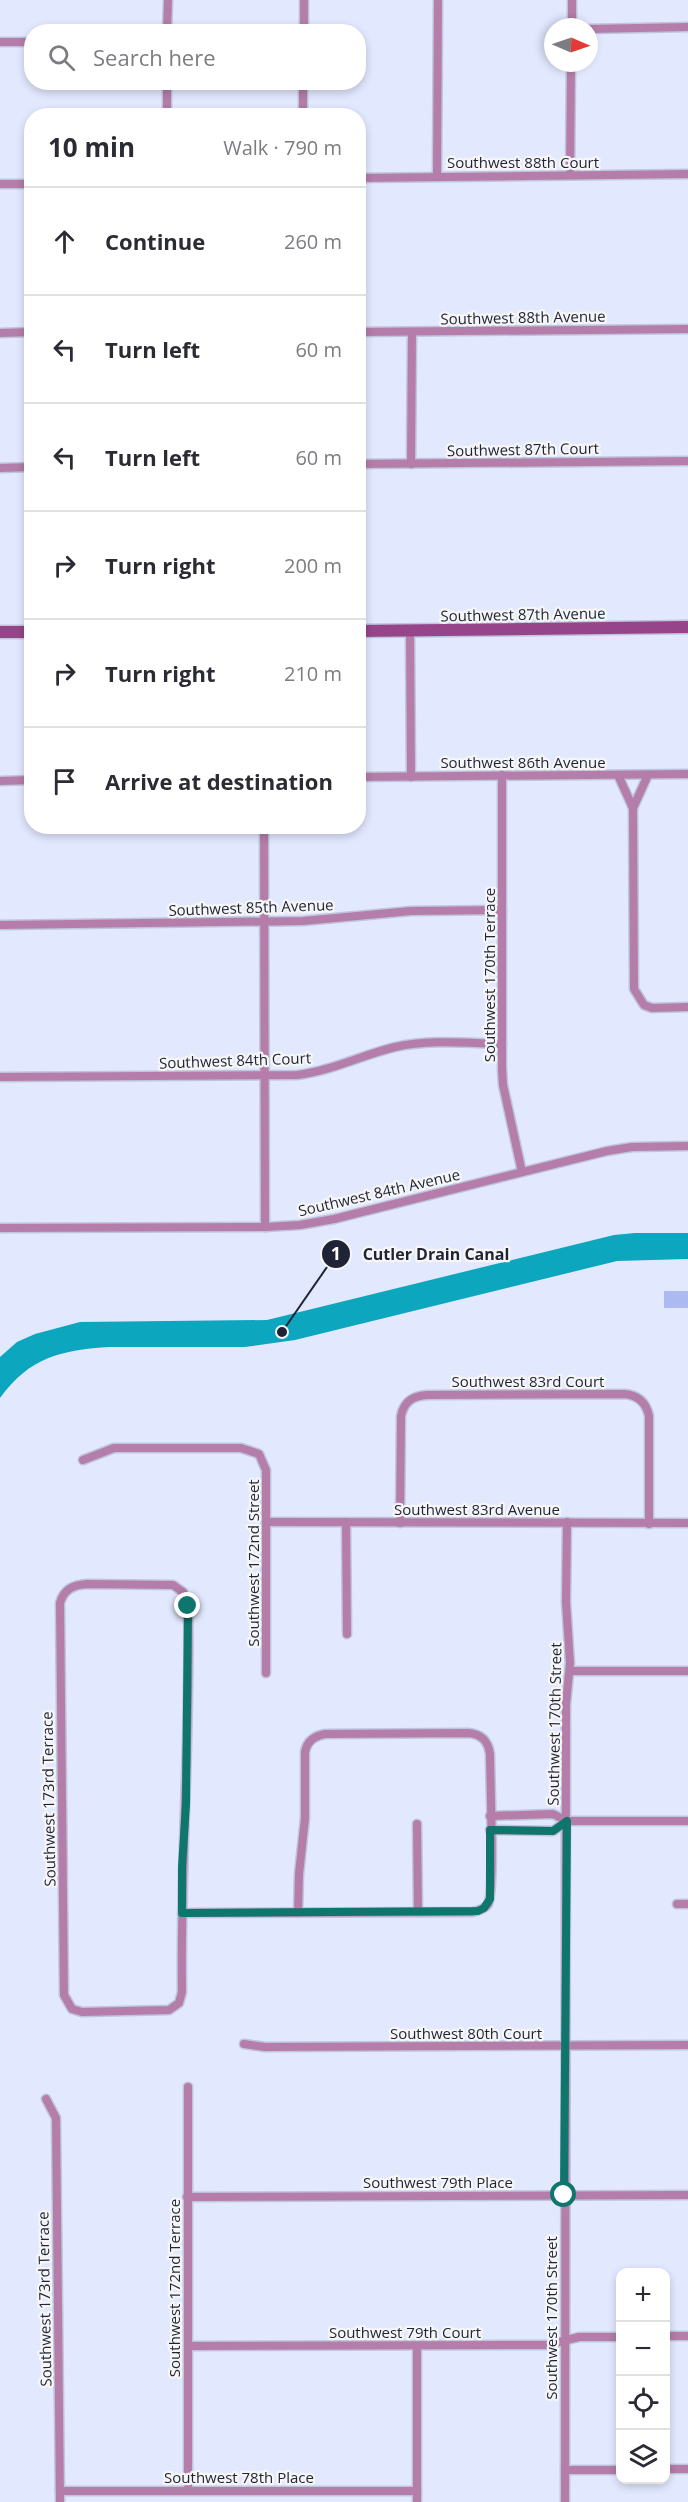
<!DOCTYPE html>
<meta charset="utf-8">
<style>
:root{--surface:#fff;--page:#f7f7f7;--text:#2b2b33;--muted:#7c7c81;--line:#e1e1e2}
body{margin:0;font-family:"Open Sans",sans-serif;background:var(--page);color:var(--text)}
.controls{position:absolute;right:18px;bottom:18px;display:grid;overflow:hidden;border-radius:12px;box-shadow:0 3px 9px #0003}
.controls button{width:54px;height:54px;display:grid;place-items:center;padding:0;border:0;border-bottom:2px solid var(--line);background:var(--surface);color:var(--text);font:30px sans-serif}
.compass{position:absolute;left:544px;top:18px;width:54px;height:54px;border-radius:50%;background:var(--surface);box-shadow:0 3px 9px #0003;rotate:92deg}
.stop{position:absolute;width:18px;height:18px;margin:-14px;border:4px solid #0f766e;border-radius:50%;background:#fff}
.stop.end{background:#0f766e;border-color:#fff;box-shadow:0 2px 6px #0008}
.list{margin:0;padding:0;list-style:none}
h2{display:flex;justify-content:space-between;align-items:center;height:78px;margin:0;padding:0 24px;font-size:26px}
h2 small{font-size:20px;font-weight:400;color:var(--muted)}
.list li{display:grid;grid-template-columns:39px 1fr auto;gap:18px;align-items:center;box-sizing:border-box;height:108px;padding:0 24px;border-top:2px solid var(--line)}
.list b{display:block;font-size:22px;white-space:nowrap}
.list em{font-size:20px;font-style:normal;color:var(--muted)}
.icon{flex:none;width:33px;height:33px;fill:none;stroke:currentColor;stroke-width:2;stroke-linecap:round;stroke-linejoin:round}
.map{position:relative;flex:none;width:688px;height:2502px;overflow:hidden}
.search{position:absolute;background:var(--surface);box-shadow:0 3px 9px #0003;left:24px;top:24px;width:342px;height:66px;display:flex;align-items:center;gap:15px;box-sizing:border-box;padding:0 21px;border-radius:24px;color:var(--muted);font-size:22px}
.panel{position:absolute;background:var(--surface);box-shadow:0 3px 9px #0003;left:24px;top:108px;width:342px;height:726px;border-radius:24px}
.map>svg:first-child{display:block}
.green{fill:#acbaf1}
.water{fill:#0da6bf}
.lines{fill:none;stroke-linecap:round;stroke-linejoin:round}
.street-casing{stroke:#bfc5da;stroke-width:11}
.secondary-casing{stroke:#bfc5da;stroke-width:15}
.street{stroke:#b47daa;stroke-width:8}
.secondary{stroke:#96458a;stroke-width:12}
.route{stroke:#0f766e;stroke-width:8}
.labels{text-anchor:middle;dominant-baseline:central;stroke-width:4.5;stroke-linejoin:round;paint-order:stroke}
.street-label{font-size:15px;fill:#1e2336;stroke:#f6f6f6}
.leader{fill:none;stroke:#1e2336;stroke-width:2}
.callout-dot{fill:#1e2336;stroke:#f6f6f6;stroke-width:2}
.mark-label{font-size:18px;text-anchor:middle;font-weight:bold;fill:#fff}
.callout-label{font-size:16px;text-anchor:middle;font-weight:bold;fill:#1e2336;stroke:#f6f6f6;stroke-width:4.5;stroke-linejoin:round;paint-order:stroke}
</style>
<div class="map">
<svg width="688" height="2502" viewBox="0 0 688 2502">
<rect width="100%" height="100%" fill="#e2e8fe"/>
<rect class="green" x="664" y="1291" width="24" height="17"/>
<path class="water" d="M 635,1233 L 688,1233 L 688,1259 L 617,1261 L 295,1340 L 245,1347 L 110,1347 C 61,1350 30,1357 0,1398 L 0,1357 L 17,1342 L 35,1334 L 80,1322 L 267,1320 L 614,1235 Z"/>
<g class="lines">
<defs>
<g id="street">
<polyline points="572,27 572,0"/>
<polyline points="589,29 688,27"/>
<polyline points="167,32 168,0"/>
<polyline points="304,32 304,0"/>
<polyline points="0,42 32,42"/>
<polyline points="167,116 167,82"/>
<polyline points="303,116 303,82"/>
<polyline points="570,175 571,63"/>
<polyline points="437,176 438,0"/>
<polyline points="358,178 688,174"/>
<polyline points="0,184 32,184"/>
<polyline points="358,332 688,329"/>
<polyline points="0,333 32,332"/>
<polyline points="358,464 688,461"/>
<polyline points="411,464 412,332"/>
<polyline points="0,468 32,467"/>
<polyline points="410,631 411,777"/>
<polyline points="502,775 502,1069 503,1085 522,1172"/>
<polyline points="618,775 633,808 634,989 644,1005 652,1008 688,1007"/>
<polyline points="358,777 688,774"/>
<polyline points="0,781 32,780"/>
<polyline points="633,808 648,775"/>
<polyline points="264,826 265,1227"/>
<polyline points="0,925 303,921 411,911 502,910"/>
<path d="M 0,1077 L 297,1075 C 331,1071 362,1055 395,1047 C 429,1039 467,1043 502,1044"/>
<polyline points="0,1228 265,1227 300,1225 334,1219 607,1151 632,1147 688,1146"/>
<polyline points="83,1460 114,1448 241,1448 259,1454 266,1470 266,1673"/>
<polyline points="266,1522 688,1523"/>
<polyline points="346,1522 347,1634"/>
<path d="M 400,1523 L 401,1416 C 404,1401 413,1396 427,1395 L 624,1394 C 638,1395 646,1402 649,1416 L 649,1524"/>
<path d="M 87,1584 L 173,1585 L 183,1592 L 188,1606 C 191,1734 180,1863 182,1992 L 179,2003 L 169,2010 L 82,2012 L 72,2009 L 64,1995 L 60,1603 C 64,1589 73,1585 87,1584 Z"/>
<polyline points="570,1671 688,1671"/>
<polyline points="490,1816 553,1814 567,1821 688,1821"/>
<polyline points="417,1824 418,1912"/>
<polyline points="490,1830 553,1831 567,1821"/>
<polyline points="677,1904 688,1904"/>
<path d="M 182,1913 L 472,1912 C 478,1911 485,1909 488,1904 C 495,1892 490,1777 490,1754 C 488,1741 482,1734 468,1733 L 325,1734 C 314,1736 307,1741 305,1752 L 305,1818 L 299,1874 L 298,1913"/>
<polyline points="244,2044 265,2047 688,2045"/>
<polyline points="188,2087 188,2490"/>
<polyline points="46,2099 56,2118 60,2502"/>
<polyline points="187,2197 688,2195"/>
<polyline points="666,2336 688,2336"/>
<polyline points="188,2346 547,2345 579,2337 620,2337"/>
<polyline points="417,2346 417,2502"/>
<polyline points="666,2469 688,2469"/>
<polyline points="565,2470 620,2470"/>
<polyline points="60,2491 417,2491"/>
<polyline points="565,2502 566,1704 570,1663 566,1602 567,1522"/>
</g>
<g id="secondary">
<polyline points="358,631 688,627"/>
<polyline points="0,632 32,632"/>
</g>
</defs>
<use href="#street" class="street-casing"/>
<use href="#secondary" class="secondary-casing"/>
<use href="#street" class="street"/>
<use href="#secondary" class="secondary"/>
</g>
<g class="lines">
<polyline class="route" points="188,1606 186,1804 182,1867 182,1913 478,1911 484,1908 490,1899 490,1830 553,1831 567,1821 564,2195"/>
</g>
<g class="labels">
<g class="street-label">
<text x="523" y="162">Southwest 88th Court</text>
<text transform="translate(523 317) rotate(-1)">Southwest 88th Avenue</text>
<text transform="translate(523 449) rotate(-1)">Southwest 87th Court</text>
<text transform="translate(523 614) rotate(-1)">Southwest 87th Avenue</text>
<text x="523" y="762">Southwest 86th Avenue</text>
<text transform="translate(251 907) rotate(-2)">Southwest 85th Avenue</text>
<text transform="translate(489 975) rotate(-90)">Southwest 170th Terrace</text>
<text transform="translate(235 1060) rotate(-2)">Southwest 84th Court</text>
<text transform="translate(379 1192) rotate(-13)">Southwest 84th Avenue</text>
<text x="528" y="1381">Southwest 83rd Court</text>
<text x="477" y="1509">Southwest 83rd Avenue</text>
<text transform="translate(253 1563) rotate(-90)">Southwest 172nd Street</text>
<text transform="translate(554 1724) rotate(-89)">Southwest 170th Street</text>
<text transform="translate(48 1799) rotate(-91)">Southwest 173rd Terrace</text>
<text x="466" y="2033">Southwest 80th Court</text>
<text x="438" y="2182">Southwest 79th Place</text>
<text transform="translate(174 2288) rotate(-90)">Southwest 172nd Terrace</text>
<text transform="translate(44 2299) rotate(-91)">Southwest 173rd Terrace</text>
<text transform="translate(551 2318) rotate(-90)">Southwest 170th Street</text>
<text x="405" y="2332">Southwest 79th Court</text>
<text x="239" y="2477">Southwest 78th Place</text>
</g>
</g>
<path class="leader" d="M282 1332L336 1254"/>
<g class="callout-dot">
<circle cx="282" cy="1332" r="6"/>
<circle cx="336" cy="1254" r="15"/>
</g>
<g class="mark-label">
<text x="336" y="1260">1</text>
</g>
<g class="callout-label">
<text x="436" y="1260">Cutler Drain Canal</text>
</g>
</svg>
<div class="controls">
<button>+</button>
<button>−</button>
<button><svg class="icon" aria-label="locate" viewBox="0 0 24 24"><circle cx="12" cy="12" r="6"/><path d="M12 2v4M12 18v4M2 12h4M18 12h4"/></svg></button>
<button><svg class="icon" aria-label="layers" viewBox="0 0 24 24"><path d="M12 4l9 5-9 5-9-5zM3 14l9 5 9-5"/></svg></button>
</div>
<svg class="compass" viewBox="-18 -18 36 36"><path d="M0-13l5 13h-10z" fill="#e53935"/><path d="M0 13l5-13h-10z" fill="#7c7c81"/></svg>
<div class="stop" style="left:564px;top:2195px"></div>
<div class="stop end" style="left:188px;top:1606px"></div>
<div class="search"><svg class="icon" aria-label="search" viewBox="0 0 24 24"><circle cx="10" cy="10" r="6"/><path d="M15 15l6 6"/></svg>Search here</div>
<section class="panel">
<h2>10 min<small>Walk · 790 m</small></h2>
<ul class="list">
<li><svg class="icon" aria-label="ahead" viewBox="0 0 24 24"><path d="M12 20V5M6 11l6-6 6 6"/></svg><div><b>Continue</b></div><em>260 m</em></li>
<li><svg class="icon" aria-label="left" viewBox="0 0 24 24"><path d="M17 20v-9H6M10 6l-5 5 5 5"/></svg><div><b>Turn left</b></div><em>60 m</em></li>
<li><svg class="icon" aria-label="left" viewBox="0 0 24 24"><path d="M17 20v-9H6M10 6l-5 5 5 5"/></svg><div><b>Turn left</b></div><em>60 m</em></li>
<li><svg class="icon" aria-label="right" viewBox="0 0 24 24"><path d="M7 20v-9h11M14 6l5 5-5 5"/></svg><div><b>Turn right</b></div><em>200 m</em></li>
<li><svg class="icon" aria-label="right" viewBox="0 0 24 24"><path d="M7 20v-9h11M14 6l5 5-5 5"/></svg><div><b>Turn right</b></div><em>210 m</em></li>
<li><svg class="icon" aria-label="arrive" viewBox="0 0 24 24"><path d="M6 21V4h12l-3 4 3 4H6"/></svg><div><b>Arrive at destination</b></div></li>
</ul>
</section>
</div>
